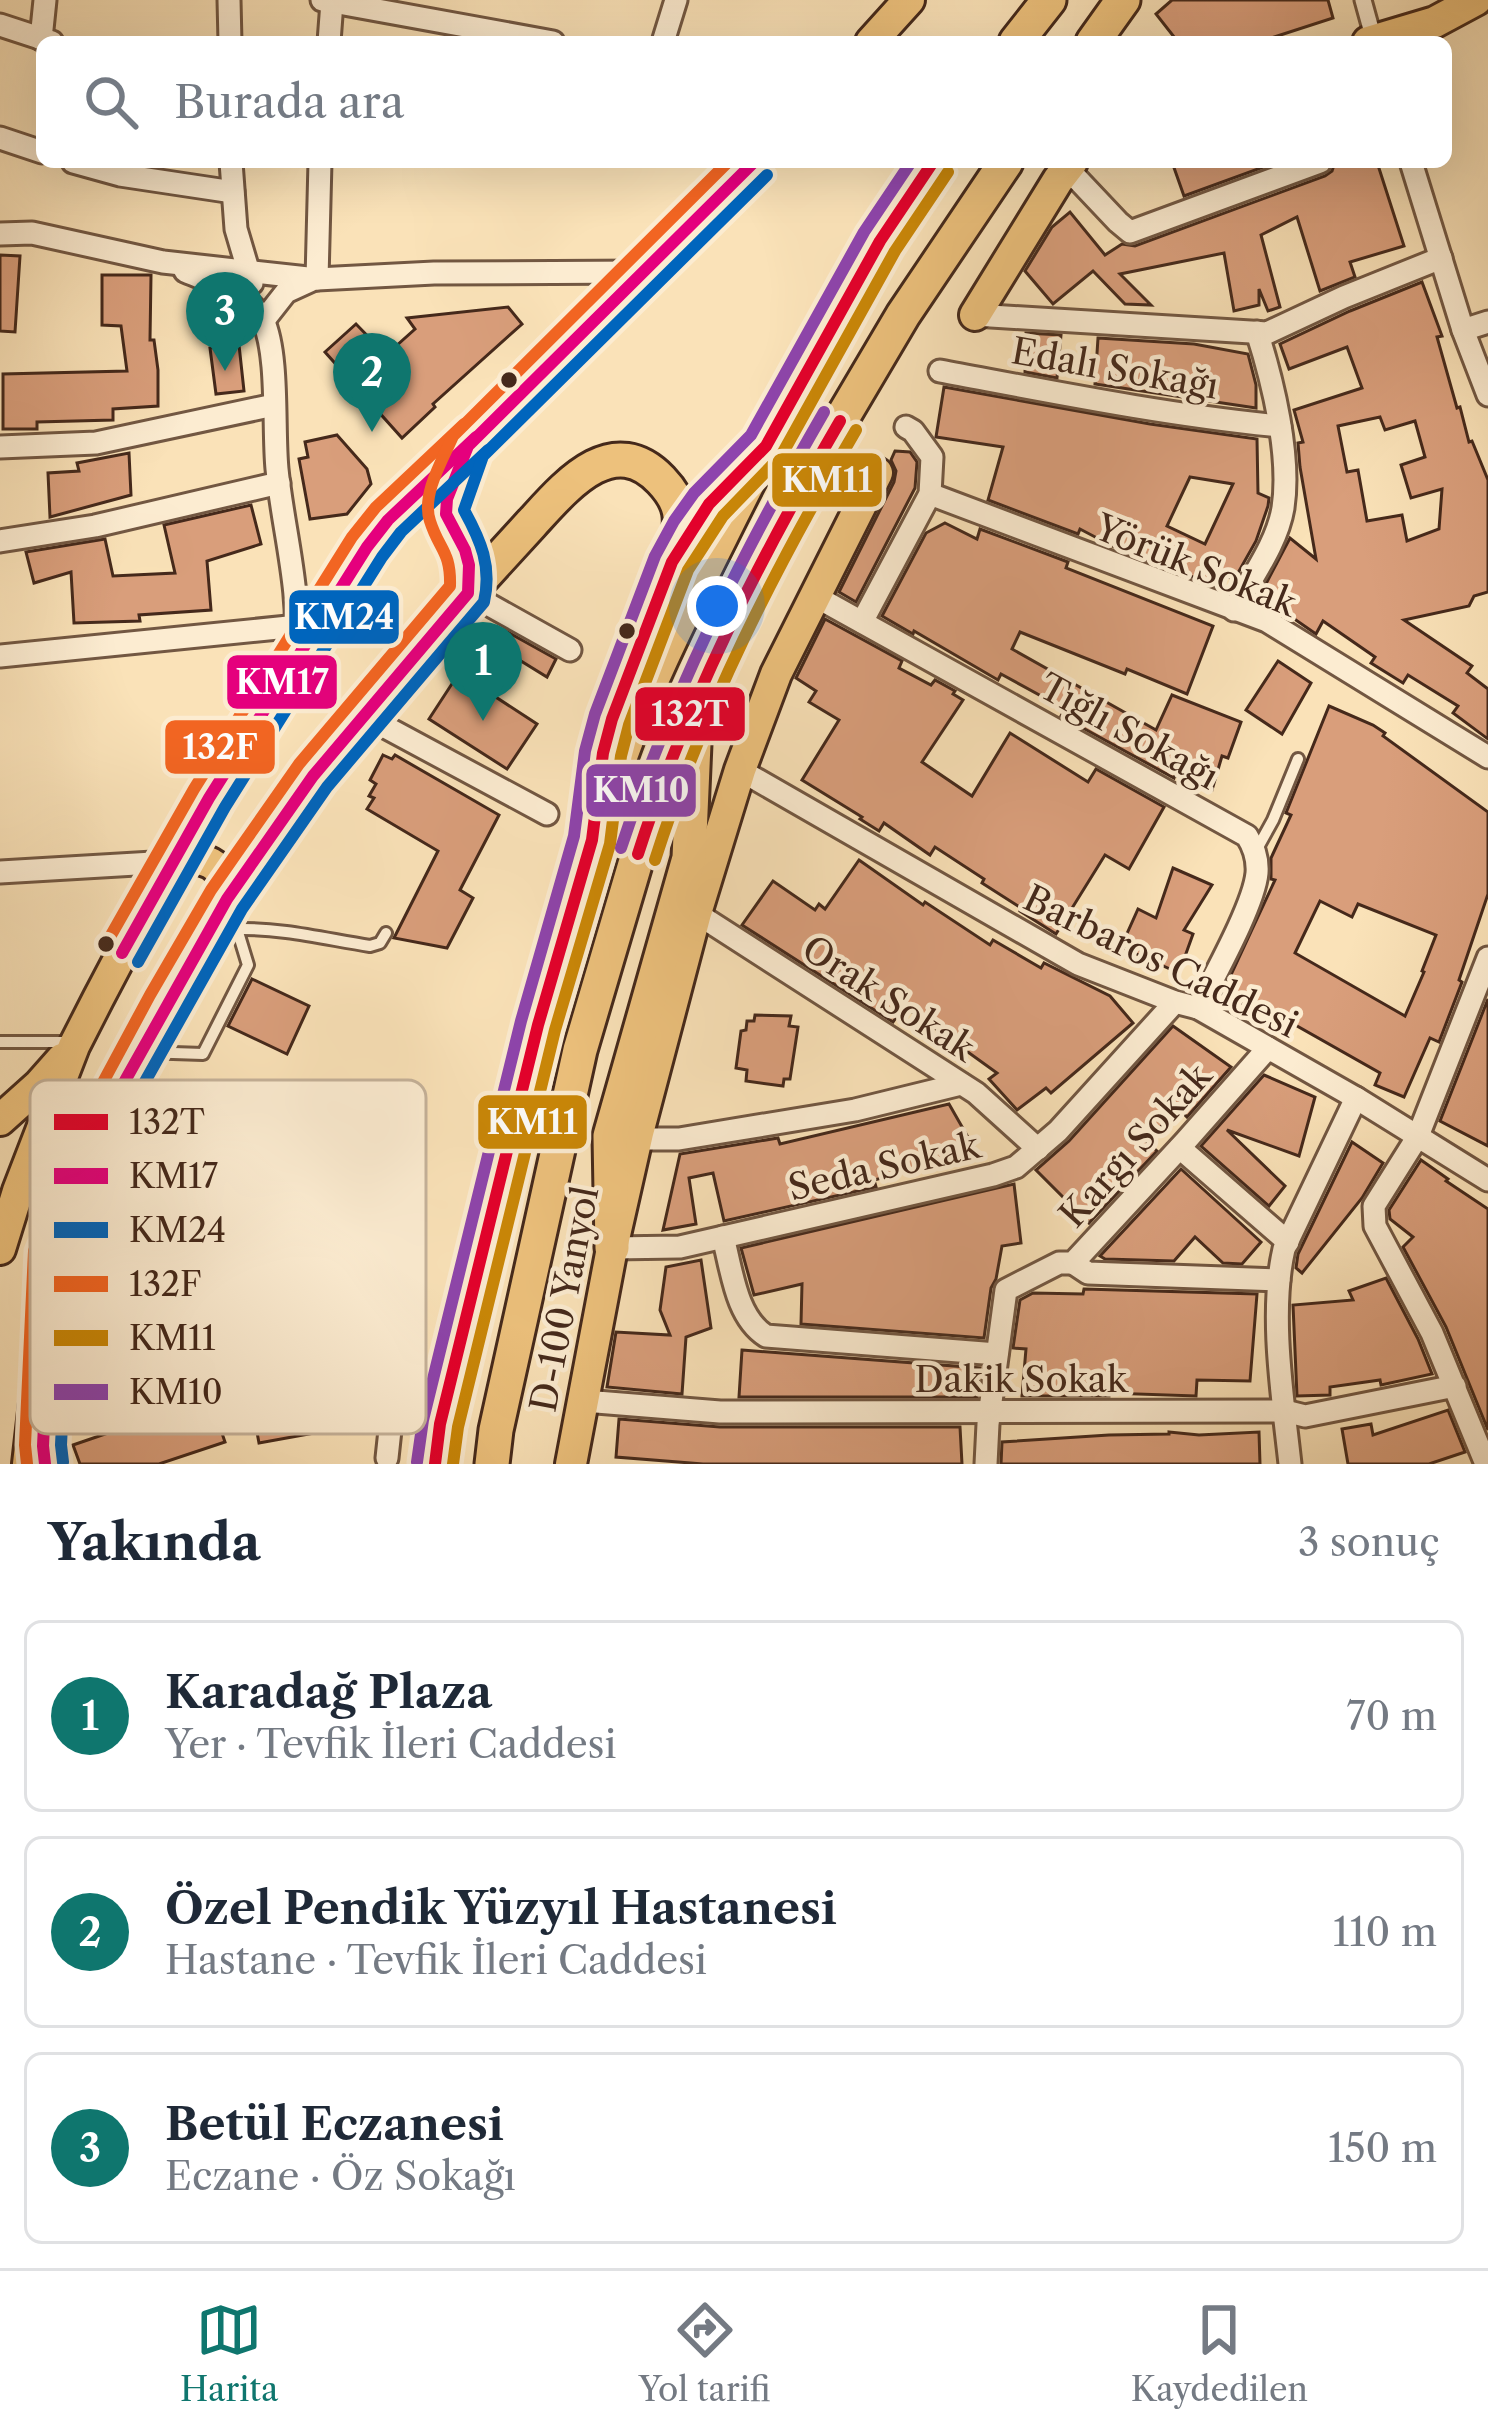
<!DOCTYPE html>
<html lang="tr">
<meta charset="utf-8">
<style>
:root{--surface:#fff;--page:#f6f6f7;--text:#1f2937;--muted:#747a83;--line:#e0e1e3;--accent:#0f766e}
body{margin:0;font-family:"Libre Caslon Text",serif;background:var(--page);color:var(--text)}
.you{position:absolute;left:717px;top:606px;width:42px;height:42px;margin:-30px;border:9px solid #fff;border-radius:50%;background:#1a73e8;box-shadow:0 0 0 18px #1a73e833}
.badge{display:grid;place-items:center;width:78px;height:78px;border-radius:50%;background:var(--accent);color:#fff;font-size:39px;font-weight:700}
.pin{position:absolute;translate:-50% -99px;filter:drop-shadow(0 3px 6px #0008)}
.pin::after{content:'';position:absolute;top:63px;width:42px;height:36px;background:inherit;clip-path:polygon(0 0,100% 0,50% 100%)}
.list{margin:0;padding:0;list-style:none}
h2{display:flex;justify-content:space-between;align-items:center;height:156px;margin:0;padding:0 48px;font-size:51px}
h2 small{font-size:39px;font-weight:400;color:var(--muted)}
.list li{display:grid;grid-template-columns:78px 1fr auto;gap:36px;align-items:center;box-sizing:border-box;height:192px;margin:0 24px 24px;padding:0 24px;border:3px solid var(--line);border-radius:18px}
.list b{display:block;font-size:45px;white-space:nowrap}
.list p{margin:0;font-size:39px;white-space:nowrap;color:var(--muted)}
.list em{font-size:39px;font-style:normal;color:var(--muted)}
.icon{flex:none;width:66px;height:66px;fill:none;stroke:currentColor;stroke-width:2;stroke-linecap:round;stroke-linejoin:round}
.map{position:relative;flex:none;width:1488px;height:1464px;overflow:hidden}
.search{position:absolute;background:var(--surface);box-shadow:0 12px 48px #0002;left:36px;right:36px;top:36px;height:132px;display:flex;align-items:center;gap:30px;box-sizing:border-box;padding:0 42px;border-radius:18px;color:var(--muted);font-size:45px}
.sheet{height:804px;background:var(--surface)}
nav{display:flex;justify-content:space-around;align-items:center;box-sizing:border-box;height:168px;border-top:3px solid var(--line);background:var(--surface);font-size:33px;color:var(--muted)}
nav a{display:grid;justify-items:center;gap:6px}
nav .on{color:var(--accent)}
.map>svg:first-child{display:block}
.building{fill:#d99e7b;stroke:#45291b;stroke-width:3;fill-rule:evenodd}
.lines{fill:none;stroke-linecap:round;stroke-linejoin:round}
.service-casing{stroke:#725742;stroke-width:16}
.pedestrian-casing{stroke:#725742;stroke-width:21}
.minor-casing{stroke:#725742;stroke-width:27}
.primary-casing{stroke:#45291b;stroke-width:36}
.trunk-casing{stroke:#45291b;stroke-width:39}
.service{stroke:#fcecd1;stroke-width:10}
.pedestrian{stroke:#fcecd1;stroke-width:15}
.minor{stroke:#fcecd1;stroke-width:21}
.primary{stroke:#edc17c;stroke-width:30}
.trunk{stroke:#edc17c;stroke-width:33}
.bus-1-casing{stroke:#fcecd1;stroke-width:21}
.bus-2-casing{stroke:#fcecd1;stroke-width:21}
.bus-3-casing{stroke:#fcecd1;stroke-width:21}
.bus-4-casing{stroke:#fcecd1;stroke-width:21}
.bus-5-casing{stroke:#fcecd1;stroke-width:21}
.bus-6-casing{stroke:#fcecd1;stroke-width:21}
.bus-1{stroke:#e4002b;stroke-width:12}
.bus-2{stroke:#e5007d;stroke-width:12}
.bus-3{stroke:#0065bd;stroke-width:12}
.bus-4{stroke:#f26522;stroke-width:12}
.bus-5{stroke:#ca8707;stroke-width:12}
.bus-6{stroke:#8e44ad;stroke-width:12}
.bus-dot{fill:#45291b;stroke:#fcecd1;stroke-width:4.5}
.labels{text-anchor:middle;dominant-baseline:central;stroke-width:9;stroke-linejoin:round;paint-order:stroke}
.street-label{font-size:36px;fill:#45291b;stroke:#fcecd1}
.key{fill:#fcecd1;stroke:#c5b29a;stroke-width:3}
.key-label{font-size:33px;fill:#45291b}
.line-badge{stroke:#fcecd1;stroke-width:4.5}
.badge-label{font-size:33px;text-anchor:middle;font-weight:bold;fill:#fff}
</style>
<div class="map">
<svg width="1488" height="1464" viewBox="0 0 1488 1464">
<rect width="100%" height="100%" fill="#fae2b8"/>
<filter id="stains"><feTurbulence type="fractalNoise" baseFrequency=".00167" numOctaves="4"/><feColorMatrix values="0 0 0 0 .2 0 0 0 0 .09 0 0 0 0 .02 0 0 0 .5 -.17"/></filter>
<radialGradient id="worn" r=".72"><stop offset=".6" stop-color="#630" stop-opacity="0"/><stop offset="1" stop-color="#630" stop-opacity=".3"/></radialGradient>
<g class="building">
<polygon points="1172,0 1328,0 1333,18 1259,42 1178,42 1156,14"/>
<polygon points="1172,162 1277,162 1184,196"/>
<polygon points="1335,162 1377,162 1404,246 1350,262 1355,277 1320,291 1297,217 1261,235 1280,307 1268,311 1259,289 1259,305 1234,311 1224,253 1120,274 1151,305 1125,304 1093,271 1053,304 1025,271 1052,227 1070,212 1105,255 1122,244 1135,246 1325,176 1332,171"/>
<polygon points="0,255 20,256 15,332 0,331"/>
<polygon points="102,275 151,275 150,340 154,340 158,370 158,406 113,409 113,420 37,422 37,429 3,429 3,374 127,371 121,326 102,325"/>
<path d="M 1422,282 L 1442,336 L 1437,337 L 1457,408 L 1460,407 L 1469,442 L 1472,441 L 1488,480 L 1488,592 L 1474,596 L 1469,606 L 1404,620 L 1472,666 L 1467,673 L 1488,689 L 1488,739 L 1453,713 L 1458,706 L 1408,675 L 1403,683 L 1371,663 L 1375,657 L 1323,621 L 1316,634 L 1260,595 L 1290,538 L 1316,559 L 1300,467 L 1298,443 L 1303,442 L 1294,410 L 1362,388 L 1347,347 L 1289,369 L 1280,344 L 1350,311 ZM 1380,417 L 1385,430 L 1415,421 L 1425,457 L 1401,465 L 1411,498 L 1442,489 L 1439,529 L 1407,541 L 1402,515 L 1367,521 L 1358,470 L 1347,472 L 1338,426 Z"/>
<polygon points="508,307 522,324 433,404 435,407 402,438 325,352 356,324 386,355 415,329 407,318"/>
<polygon points="1026,333 1061,335 1057,378 1025,372"/>
<polygon points="1098,338 1194,344 1248,354 1256,385 1256,408 1095,384"/>
<polygon points="239,345 244,391 216,394 210,348"/>
<path d="M 944,387 L 1150,424 L 1257,439 L 1258,493 L 1269,498 L 1268,506 L 1256,541 L 1234,580 L 1225,575 L 1219,587 L 1116,548 L 1080,529 L 1078,534 L 988,500 L 1003,447 L 936,437 ZM 1190,477 L 1233,484 L 1205,544 L 1167,526 Z"/>
<polygon points="337,435 367,469 371,484 347,514 310,519 299,459 308,457 305,442"/>
<polygon points="895,451 910,452 917,462 915,488 856,602 839,592 894,482 896,471 891,460"/>
<polygon points="129,453 131,495 50,517 48,473 79,471 77,463"/>
<polygon points="251,505 261,544 207,561 211,610 139,615 140,621 74,623 71,572 34,583 26,552 105,539 113,576 175,573 164,525"/>
<polygon points="945,523 977,539 980,529 1068,562 1066,568 1213,626 1187,694 1127,669 1125,674 1020,632 1012,649 1156,730 1172,695 1241,722 1228,758 1222,756 1212,790 1175,775 1174,778 1061,716 1065,709 1001,674 998,680 914,631 913,634 882,616 926,533"/>
<polygon points="825,619 902,661 899,668 931,685 935,680 955,691 953,694 963,700 922,762 972,796 1010,733 1088,782 1096,769 1164,807 1129,869 1105,855 1056,934 1020,911 1021,908 982,883 984,879 935,847 930,855 884,823 879,831 860,819 862,817 802,780 839,720 809,702 816,691 796,678"/>
<polygon points="504,630 556,659 547,677 495,645"/>
<polygon points="1278,661 1311,683 1282,734 1246,710"/>
<polygon points="459,673 537,724 507,769 429,719"/>
<path d="M 1329,706 L 1373,725 L 1385,733 L 1383,736 L 1488,812 L 1488,894 L 1459,980 L 1462,982 L 1439,1042 L 1430,1038 L 1404,1097 L 1375,1085 L 1380,1073 L 1267,1009 L 1265,1015 L 1222,994 L 1275,880 L 1271,879 L 1271,858 L 1291,815 L 1286,813 ZM 1320,901 L 1352,917 L 1358,904 L 1436,935 L 1422,971 L 1424,972 L 1405,1016 L 1295,953 Z"/>
<polygon points="383,755 392,759 395,755 499,815 460,890 473,898 447,948 394,938 438,851 367,809 374,798 369,796 376,784 370,780"/>
<polygon points="859,860 923,905 925,902 990,945 993,940 1041,968 1044,963 1110,996 1133,1023 1051,1093 1046,1088 1017,1110 989,1079 997,1073 904,1006 893,1022 742,925 773,881 815,910 819,904 825,909"/>
<polygon points="1173,868 1212,885 1184,930 1193,934 1179,973 1121,947 1138,909 1156,918"/>
<polygon points="252,979 309,1006 287,1054 228,1026"/>
<polygon points="1488,999 1488,1146 1440,1121"/>
<polygon points="755,1015 791,1016 789,1026 798,1027 790,1079 784,1079 783,1086 746,1081 747,1070 736,1068 741,1031 746,1030 747,1021 754,1021"/>
<polygon points="1173,1026 1231,1067 1187,1117 1178,1108 1147,1142 1157,1151 1089,1223 1036,1170 1069,1141"/>
<polygon points="1264,1075 1315,1097 1299,1156 1227,1130 1285,1186 1269,1206 1201,1146"/>
<polygon points="949,1104 977,1153 874,1180 876,1187 724,1221 713,1173 689,1178 696,1224 663,1230 680,1154 778,1138 780,1144"/>
<polygon points="1352,1142 1383,1163 1362,1198 1302,1273 1296,1268 1298,1254"/>
<polygon points="1421,1160 1448,1179 1446,1181 1488,1209 1488,1430 1446,1327 1403,1247 1413,1237 1390,1219 1389,1210"/>
<polygon points="1181,1169 1261,1242 1242,1264 1223,1263 1195,1237 1174,1261 1105,1259 1100,1256"/>
<polygon points="1014,1184 1021,1243 1002,1246 996,1279 991,1288 984,1338 801,1324 802,1284 754,1295 741,1248"/>
<polygon points="701,1260 711,1328 686,1337 682,1394 607,1387 616,1332 670,1335 660,1310 666,1267"/>
<polygon points="1386,1278 1418,1339 1432,1374 1381,1385 1380,1380 1330,1387 1330,1395 1297,1396 1293,1305 1353,1300 1349,1291"/>
<polygon points="1084,1289 1257,1294 1250,1381 1197,1380 1196,1396 1109,1393 1109,1396 1022,1396 1026,1349 1013,1348 1020,1300 1033,1293 1083,1294"/>
<polygon points="255,1301 266,1302 267,1307 279,1304 303,1308 304,1319 334,1313 352,1315 375,1426 354,1430 353,1426 259,1443 233,1305"/>
<polygon points="742,1350 980,1368 977,1397 739,1397"/>
<polygon points="210,1398 225,1442 159,1464 80,1464 73,1445"/>
<polygon points="1448,1410 1465,1452 1429,1464 1348,1464 1342,1429 1371,1424 1373,1435"/>
<polygon points="619,1419 720,1427 960,1427 962,1464 703,1464 616,1457"/>
<polygon points="1169,1432 1199,1435 1259,1432 1260,1464 1001,1464 1002,1442 1109,1435 1169,1434"/>
</g>
<g class="lines">
<defs>
<g id="service">
<polyline points="1257,849 1273,820 1298,759"/>
<path d="M 237,929 C 282,928 325,939 370,946 L 380,943 L 386,933"/>
<polyline points="0,1042 73,1042"/>
<polyline points="143,1052 203,1054 248,965 230,906"/>
<path d="M 351,1160 C 362,1152 372,1145 386,1150 C 396,1154 403,1162 405,1172 C 409,1191 400,1249 395,1269 C 392,1283 385,1294 377,1304"/>
</g>
<polyline id="pedestrian" points="1363,0 1374,40"/>
<g id="minor">
<polyline points="229,0 230,42"/>
<polyline points="322,0 553,42"/>
<polyline points="0,25 52,42"/>
<polyline points="41,39 45,0"/>
<polyline points="329,42 332,2"/>
<polyline points="663,42 676,0"/>
<polyline points="0,138 42,152"/>
<polyline points="73,162 120,175 233,192"/>
<polyline points="231,162 236,229 252,283"/>
<polyline points="1411,162 1463,330 1488,395"/>
<polyline points="1067,168 1118,222 1130,232 1320,162"/>
<polyline points="0,234 32,233 163,262 317,279 434,273 643,272"/>
<path d="M 185,271 C 208,281 253,297 263,320 C 279,355 273,428 277,469 C 283,530 302,593 295,654"/>
<polyline points="317,279 320,162"/>
<polyline points="975,315 1267,333 1344,297 1441,258"/>
<polyline points="264,320 286,292 310,281"/>
<polyline points="1463,330 1488,322"/>
<path d="M 940,371 C 1053,392 1166,415 1280,426"/>
<polyline points="0,447 96,443 274,405"/>
<polyline points="930,494 1267,621 1488,757"/>
<polyline points="0,541 95,526 279,483"/>
<polyline points="468,593 570,650"/>
<path d="M 813,595 L 1247,836 C 1254,847 1258,859 1257,873 C 1254,905 1214,976 1198,1008"/>
<path d="M 1234,610 C 1251,578 1277,544 1283,508 C 1291,456 1273,382 1257,332"/>
<polyline points="862,622 930,494 932,457 913,431 906,427"/>
<polyline points="0,656 298,626"/>
<polyline points="363,715 547,814"/>
<polyline points="740,770 1078,964 1175,1002 1198,1008 1356,1098 1488,1180"/>
<polyline points="0,872 170,862"/>
<polyline points="696,913 976,1093 1038,1149"/>
<polyline points="638,1133 650,1139 679,1139 855,1110 961,1084"/>
<polyline points="1180,1148 1288,1242"/>
<polyline points="89,1159 319,1170 339,1166 351,1160"/>
<path d="M 723,1237 C 732,1271 736,1317 766,1336 L 997,1354"/>
<polyline points="612,1248 680,1247 993,1175 1016,1167 1058,1131 1175,1002"/>
<polyline points="52,1255 377,1304 385,1340 390,1430 387,1458"/>
<polyline points="1073,1263 1088,1273 1279,1280"/>
<polyline points="584,1401 720,1412 1285,1411 1305,1416 1455,1386"/>
<polyline points="986,1464 988,1424 1006,1290 1059,1263 1073,1263 1184,1143 1268,1048"/>
<path d="M 1290,1464 C 1283,1399 1269,1313 1284,1249 L 1356,1098"/>
<polyline points="1486,1464 1432,1333 1375,1226 1374,1206 1418,1136 1488,958"/>
</g>
<g id="primary">
<polyline points="871,42 909,0"/>
<polyline points="1368,42 1435,22 1476,0"/>
<polyline points="975,315 1058,180 1072,162"/>
<path d="M 170,862 C 202,853 228,862 227,899"/>
<polyline points="0,1120 39,1085 62,1059"/>
<polyline points="0,1249 18,1191 74,1046 98,999 170,862 295,658 367,547 388,520 468,446 754,162"/>
<path d="M 28,1464 L 52,1255 C 74,1180 110,1107 148,1038 C 197,947 251,857 314,775 C 362,712 416,653 468,593 L 469,565 L 465,550 L 446,514 L 447,499 L 465,454"/>
<polyline points="571,1464 612,1248 638,1133 696,913 740,770 776,674 877,473"/>
</g>
<g id="trunk">
<polyline points="1016,42 1049,0"/>
<polyline points="1093,42 1123,0"/>
<path d="M 468,593 C 489,570 510,547 531,524 C 565,487 612,429 661,480 C 682,502 684,519 676,548"/>
<polyline points="605,746 612,719 672,562 699,518 744,469"/>
<polyline points="612,1248 610,1136 689,858 695,721"/>
<path d="M 435,1464 L 440,1424 C 480,1259 518,1093 566,930 C 585,864 605,796 630,731 C 657,664 690,598 722,534 C 786,405 854,281 933,162"/>
<polyline points="492,1464 496,1430 580,1050 654,800 697,695 783,518 903,315 1006,162"/>
</g>
</defs>
<use href="#service" class="service-casing"/>
<use href="#pedestrian" class="pedestrian-casing"/>
<use href="#minor" class="minor-casing"/>
<use href="#primary" class="primary-casing"/>
<use href="#trunk" class="trunk-casing"/>
<use href="#service" class="service"/>
<use href="#pedestrian" class="pedestrian"/>
<use href="#minor" class="minor"/>
<use href="#primary" class="primary"/>
<use href="#trunk" class="trunk"/>
<defs>
<g id="bus-1">
<path d="M 638,854 C 687,701 759,560 840,421"/>
<polyline points="435,1464 440,1424 538,1025 592,840 603,753 612,719 672,562 709,504 766,446 880,241 933,162"/>
</g>
<g id="bus-2">
<polyline points="122,953 209,798 367,547 388,520 476,437"/>
<polyline points="45,1464 43,1446 52,1255 117,1095 227,899 313,776 468,593 469,565 465,550 446,514 447,499 468,446 754,162"/>
</g>
<g id="bus-3">
<polyline points="138,962 225,807 382,557 401,532 488,450"/>
<path d="M 63,1462 L 61,1445 L 70,1258 L 77,1237 L 133,1103 L 242,909 L 327,787 L 484,602 C 492,566 481,541 464,510 L 483,456 L 767,175"/>
</g>
<g id="bus-4">
<polyline points="106,944 194,789 352,537 376,507 464,424"/>
<path d="M 27,1464 L 25,1445 L 34,1251 L 101,1086 L 150,995 L 211,890 L 236,854 L 299,764 L 450,586 C 451,551 439,550 430,521 C 421,495 443,459 453,436 L 728,162"/>
</g>
<g id="bus-5">
<path d="M 655,860 C 704,707 775,568 856,430"/>
<polyline points="453,1464 458,1427 555,1030 610,844 621,756 629,725 688,570 723,516 781,456 895,251 948,172"/>
</g>
<g id="bus-6">
<path d="M 621,848 C 671,694 743,552 824,412"/>
<polyline points="417,1462 423,1420 521,1021 574,836 585,751 595,714 655,556 674,521 694,493 751,435 864,232 911,162"/>
</g>
</defs>
<use href="#bus-1" class="bus-1-casing"/>
<use href="#bus-2" class="bus-2-casing"/>
<use href="#bus-3" class="bus-3-casing"/>
<use href="#bus-4" class="bus-4-casing"/>
<use href="#bus-5" class="bus-5-casing"/>
<use href="#bus-6" class="bus-6-casing"/>
<use href="#bus-1" class="bus-1"/>
<use href="#bus-2" class="bus-2"/>
<use href="#bus-3" class="bus-3"/>
<use href="#bus-4" class="bus-4"/>
<use href="#bus-5" class="bus-5"/>
<use href="#bus-6" class="bus-6"/>
</g>
<g class="bus-dot">
<circle cx="509" cy="380" r="10"/>
<circle cx="627" cy="631" r="10"/>
<circle cx="106" cy="944" r="10"/>
</g>
<g class="labels">
<g class="street-label">
<text transform="translate(1115 368) rotate(10)">Edalı Sokağı</text>
<text transform="translate(1196 565) rotate(22)">Yörük Sokak</text>
<text transform="translate(1129 731) rotate(29)">Tığlı Sokağı</text>
<text transform="translate(1161 961) rotate(26)">Barbaros Caddesi</text>
<text transform="translate(889 998) rotate(33)">Orak Sokak</text>
<text transform="translate(1135 1145) rotate(-48)">Kargı Sokak</text>
<text transform="translate(884 1166) rotate(-13)">Seda Sokak</text>
<text transform="translate(564 1299) rotate(-79)">D-100 Yanyol</text>
<text x="1021" y="1379">Dakik Sokak</text>
</g>
</g>
<rect x="30" y="1080" width="396" height="354" rx="18" class="key"/>
<rect x="54" y="1114" width="54" height="16" fill="#e4002b"/>
<rect x="54" y="1168" width="54" height="16" fill="#e5007d"/>
<rect x="54" y="1222" width="54" height="16" fill="#0065bd"/>
<rect x="54" y="1276" width="54" height="16" fill="#f26522"/>
<rect x="54" y="1330" width="54" height="16" fill="#ca8707"/>
<rect x="54" y="1384" width="54" height="16" fill="#8e44ad"/>
<g class="key-label">
<text x="129" y="1134">132T</text>
<text x="129" y="1188">KM17</text>
<text x="129" y="1242">KM24</text>
<text x="129" y="1296">132F</text>
<text x="129" y="1350">KM11</text>
<text x="129" y="1404">KM10</text>
</g>
<g class="line-badge">
<rect x="770" y="451" width="114" height="58" rx="12" fill="#ca8707"/>
<rect x="287" y="588" width="114" height="58" rx="12" fill="#0065bd"/>
<rect x="225" y="653" width="114" height="58" rx="12" fill="#e5007d"/>
<rect x="633" y="685" width="114" height="58" rx="12" fill="#e4002b"/>
<rect x="163" y="718" width="114" height="58" rx="12" fill="#f26522"/>
<rect x="584" y="762" width="114" height="57" rx="12" fill="#8e44ad"/>
<rect x="476" y="1093" width="113" height="58" rx="12" fill="#ca8707"/>
</g>
<g class="badge-label">
<text x="827" y="492">KM11</text>
<text x="344" y="629">KM24</text>
<text x="282" y="694">KM17</text>
<text x="690" y="726">132T</text>
<text x="220" y="759">132F</text>
<text x="641" y="802">KM10</text>
<text x="532" y="1134">KM11</text>
</g>
<rect width="100%" height="100%" filter="url(#stains)"/>
<rect width="100%" height="100%" fill="url(#worn)"/>
</svg>
<div class="you"></div>
<div class="pin badge" style="left:483px;top:721px">1</div>
<div class="pin badge" style="left:372px;top:432px">2</div>
<div class="pin badge" style="left:225px;top:371px">3</div>
<div class="search"><svg class="icon" aria-label="search" viewBox="0 0 24 24"><circle cx="10" cy="10" r="6"/><path d="M15 15l6 6"/></svg>Burada ara</div>
</div>
<section class="sheet">
<h2>Yakında<small>3 sonuç</small></h2>
<ul class="list">
<li><span class="badge">1</span><div><b>Karadağ Plaza</b><p>Yer · Tevfik İleri Caddesi</p></div><em>70 m</em></li>
<li><span class="badge">2</span><div><b>Özel Pendik Yüzyıl Hastanesi</b><p>Hastane · Tevfik İleri Caddesi</p></div><em>110 m</em></li>
<li><span class="badge">3</span><div><b>Betül Eczanesi</b><p>Eczane · Öz Sokağı</p></div><em>150 m</em></li>
</ul>
</section>
<nav>
<a class="on"><svg class="icon" aria-label="map" viewBox="0 0 24 24"><path d="M3 6l6-2 6 2 6-2v14l-6 2-6-2-6 2zM9 4v14M15 6v14"/></svg>Harita</a>
<a><svg class="icon" aria-label="directions" viewBox="0 0 24 24"><path d="M12 3l9 9-9 9-9-9zM9 14v-3h6M13 9l2 2-2 2"/></svg>Yol tarifi</a>
<a><svg class="icon" aria-label="saved" viewBox="0 0 24 24"><path d="M7 4h10v16l-5-4-5 4z"/></svg>Kaydedilen</a>
</nav>
